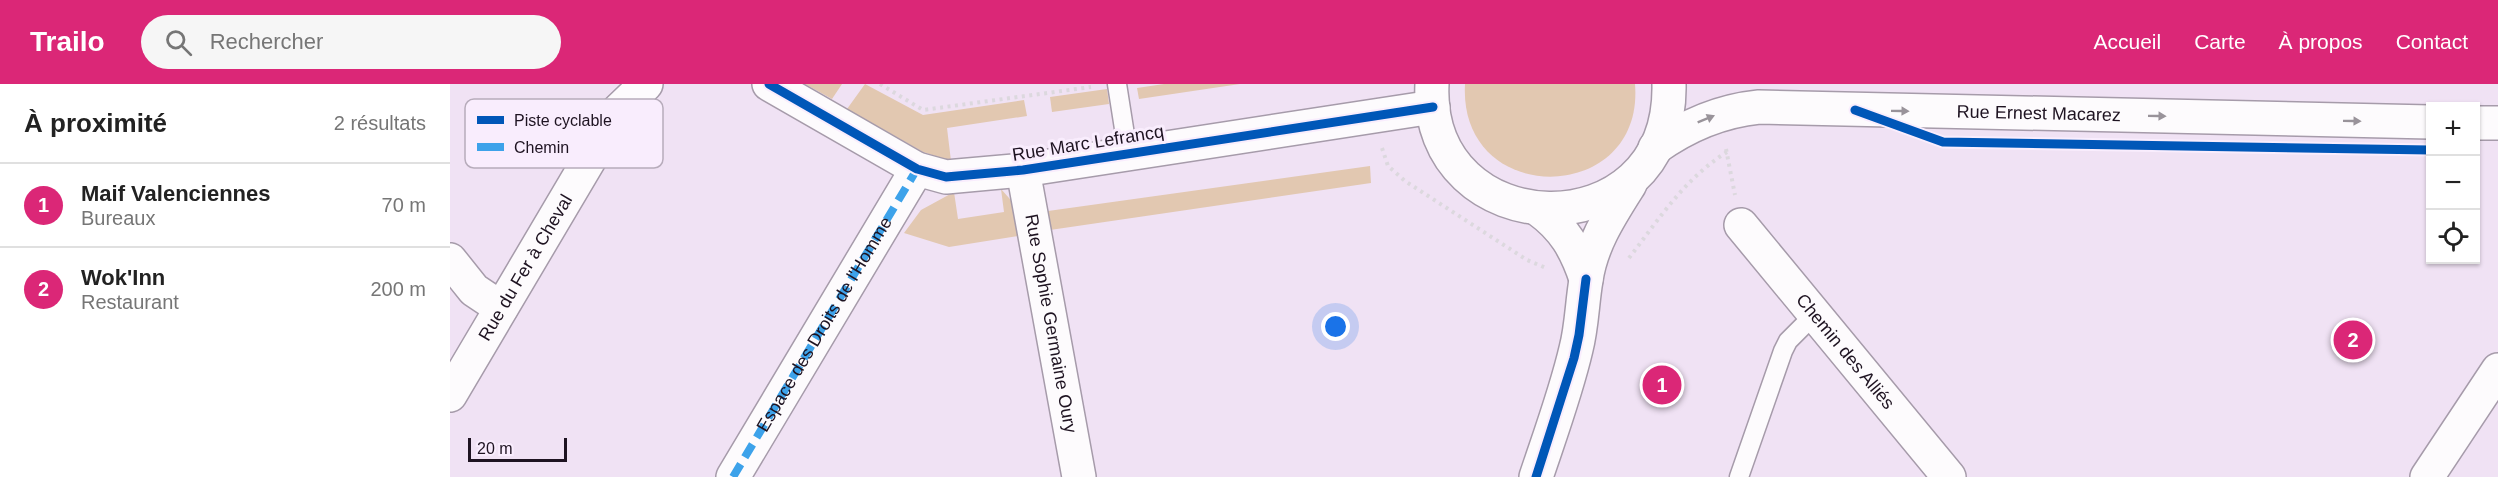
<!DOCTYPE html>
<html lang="fr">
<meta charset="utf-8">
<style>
:root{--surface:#fff;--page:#f6f6f6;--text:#222;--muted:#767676;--line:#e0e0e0;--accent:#db2777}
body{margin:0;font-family:Helvetica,sans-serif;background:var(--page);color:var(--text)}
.controls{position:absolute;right:18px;top:18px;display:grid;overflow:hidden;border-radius:0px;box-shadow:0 2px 4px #0004}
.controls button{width:54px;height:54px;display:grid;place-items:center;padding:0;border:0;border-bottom:2px solid var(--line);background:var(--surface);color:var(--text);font:30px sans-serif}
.scale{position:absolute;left:18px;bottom:15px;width:99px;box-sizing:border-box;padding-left:6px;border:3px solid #1e1321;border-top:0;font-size:16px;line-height:21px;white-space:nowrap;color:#1e1321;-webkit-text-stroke:4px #f9edfd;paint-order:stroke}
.you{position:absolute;left:886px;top:243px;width:21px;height:21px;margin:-15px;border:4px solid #fff;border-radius:50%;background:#1a73e8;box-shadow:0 0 0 9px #1a73e833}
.badge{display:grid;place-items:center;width:39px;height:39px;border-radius:50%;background:var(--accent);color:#fff;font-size:20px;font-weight:700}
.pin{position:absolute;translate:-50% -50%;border:3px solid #fff;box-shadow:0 2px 6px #0006}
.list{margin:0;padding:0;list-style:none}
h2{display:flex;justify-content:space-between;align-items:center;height:78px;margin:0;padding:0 24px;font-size:26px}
h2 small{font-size:20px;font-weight:400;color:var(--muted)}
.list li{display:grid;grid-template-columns:39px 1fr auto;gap:18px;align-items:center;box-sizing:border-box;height:84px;padding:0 24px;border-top:2px solid var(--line)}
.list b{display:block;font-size:22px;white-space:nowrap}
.list p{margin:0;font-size:20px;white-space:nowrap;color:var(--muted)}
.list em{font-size:20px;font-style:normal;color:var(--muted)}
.icon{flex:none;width:33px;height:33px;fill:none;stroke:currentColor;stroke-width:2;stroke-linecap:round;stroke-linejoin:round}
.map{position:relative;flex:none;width:2048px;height:393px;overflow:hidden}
header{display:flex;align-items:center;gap:36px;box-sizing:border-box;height:84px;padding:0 30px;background:var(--accent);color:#fff}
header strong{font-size:28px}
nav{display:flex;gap:33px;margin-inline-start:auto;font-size:21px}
.search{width:420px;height:54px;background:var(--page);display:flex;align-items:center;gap:15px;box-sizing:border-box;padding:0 21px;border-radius:33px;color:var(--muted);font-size:22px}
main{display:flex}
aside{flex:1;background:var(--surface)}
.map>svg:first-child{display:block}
.green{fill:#e2c8b1}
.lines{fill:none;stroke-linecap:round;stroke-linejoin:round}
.lane-casing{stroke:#a69baa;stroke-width:21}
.street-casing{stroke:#a69baa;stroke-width:36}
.secondary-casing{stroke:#a69baa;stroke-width:36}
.path{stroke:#dcd8de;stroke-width:4;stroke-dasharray:3 4.5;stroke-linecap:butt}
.lane{stroke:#fdfbfd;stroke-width:18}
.street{stroke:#fdfbfd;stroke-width:33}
.secondary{stroke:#fdfbfd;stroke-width:33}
.quiet{stroke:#3da2ea;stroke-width:8;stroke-dasharray:15 8;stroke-linecap:butt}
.cycleway-casing{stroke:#f9edfd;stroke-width:13}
.cycleway{stroke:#0057b8;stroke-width:9}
.oneway{fill:#99939a}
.labels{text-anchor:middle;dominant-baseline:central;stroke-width:6;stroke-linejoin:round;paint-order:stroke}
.street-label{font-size:18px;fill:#1e1321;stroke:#f9edfd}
.key{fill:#f9edfd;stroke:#b7acbb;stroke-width:1.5}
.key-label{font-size:16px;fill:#1e1321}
</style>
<header>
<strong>Trailo</strong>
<div class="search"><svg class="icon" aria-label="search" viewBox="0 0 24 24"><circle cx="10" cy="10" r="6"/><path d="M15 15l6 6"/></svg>Rechercher</div>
<nav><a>Accueil</a><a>Carte</a><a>À propos</a><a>Contact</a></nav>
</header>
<main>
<aside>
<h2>À proximité<small>2 résultats</small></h2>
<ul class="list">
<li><span class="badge">1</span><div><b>Maif Valenciennes</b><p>Bureaux</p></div><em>70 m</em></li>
<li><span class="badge">2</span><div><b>Wok'Inn</b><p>Restaurant</p></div><em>200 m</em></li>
</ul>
</aside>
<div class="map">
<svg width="2048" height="393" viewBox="0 0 2048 393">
<rect width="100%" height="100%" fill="#f0e2f4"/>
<g class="green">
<polygon points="355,0 392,0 382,15"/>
<polygon points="415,0 473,31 574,16 577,32 497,44 501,77 473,68 397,25"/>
<polygon points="714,0 790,0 689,15 687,4"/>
<path d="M 1015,0 L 1185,0 C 1195,122 1008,125 1015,0 Z"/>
<polygon points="657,5 659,20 602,28 600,13"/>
<polygon points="920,82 921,99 600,146 598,127"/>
<polygon points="551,105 567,123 574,151 499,163 454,149 471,126 504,108 508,135 554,128"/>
</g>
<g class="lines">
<defs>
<g id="lane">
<polyline points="667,0 678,70"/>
<polyline points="1289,393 1333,267 1338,257 1364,231"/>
</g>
<g id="street">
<polyline points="319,0 467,85 496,93 573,86 983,23"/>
<path id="s1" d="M 573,86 L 629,393"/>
<path id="s2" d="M 1291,141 L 1499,393"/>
<polyline points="0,176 24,206 51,224"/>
<path id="s3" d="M 0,311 L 168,27 L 196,0"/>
<polyline points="283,393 467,85"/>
<polyline points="1977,393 2048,286"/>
</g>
<g id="secondary">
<path d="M 982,0 C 974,162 1223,170 1219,0"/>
<polyline points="2026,39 2048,39"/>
<path id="s4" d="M 1205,64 C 1237,41 1270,27 1309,23 L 1980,38"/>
<path d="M 1089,126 C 1114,144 1126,165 1136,195"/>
<path d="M 1086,393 C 1100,351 1116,308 1126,265 C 1132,242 1132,219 1136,196 C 1141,160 1161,130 1180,100"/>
</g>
</defs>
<use href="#lane" class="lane-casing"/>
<use href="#street" class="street-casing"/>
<use href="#secondary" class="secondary-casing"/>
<g class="path">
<polyline points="430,0 473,26 641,3"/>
<polyline points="932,64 938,82 955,97 1077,176 1096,184"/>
<polyline points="1276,65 1285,111"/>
<path d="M 1179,174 C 1209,135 1235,94 1277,68"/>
</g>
<use href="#lane" class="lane"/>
<use href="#street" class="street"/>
<use href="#secondary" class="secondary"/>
<path class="quiet" id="s5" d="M 283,393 L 467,85"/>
<defs>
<g id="cycleway">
<polyline points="319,0 467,85 496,93 573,86 983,23"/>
<polyline points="1405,26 1493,58 1980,66"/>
<polyline points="1086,393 1124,274 1129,251 1136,195"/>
</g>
</defs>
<use href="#cycleway" class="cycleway-casing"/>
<use href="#cycleway" class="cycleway"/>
</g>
<defs><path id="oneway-solid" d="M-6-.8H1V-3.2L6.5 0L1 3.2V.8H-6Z" transform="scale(1.5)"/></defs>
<g class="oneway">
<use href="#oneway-solid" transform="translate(1450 27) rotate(1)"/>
<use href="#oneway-solid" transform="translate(1707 32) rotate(1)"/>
<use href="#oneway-solid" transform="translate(1256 35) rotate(-22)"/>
<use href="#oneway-solid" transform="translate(1902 37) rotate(1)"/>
</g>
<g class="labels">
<g class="street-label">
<text stroke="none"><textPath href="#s4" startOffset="393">Rue Ernest Macarez</textPath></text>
<text transform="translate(638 59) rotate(-9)">Rue Marc Lefrancq</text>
<text stroke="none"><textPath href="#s3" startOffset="148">Rue du Fer à Cheval</textPath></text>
<text stroke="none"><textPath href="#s5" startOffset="178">Espace des Droits de l'Homme</textPath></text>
<text stroke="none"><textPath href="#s1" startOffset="156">Rue Sophie Germaine Oury</textPath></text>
<text stroke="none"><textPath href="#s2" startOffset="164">Chemin des Alliés</textPath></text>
</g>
</g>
<rect x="15" y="15" width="198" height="69" rx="9" class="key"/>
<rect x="27" y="32" width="27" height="8" fill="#0057b8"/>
<rect x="27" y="59" width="27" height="8" fill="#3da2ea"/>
<g class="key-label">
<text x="64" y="42">Piste cyclable</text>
<text x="64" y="69">Chemin</text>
</g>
</svg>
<div class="controls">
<button>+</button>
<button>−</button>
<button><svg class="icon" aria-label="locate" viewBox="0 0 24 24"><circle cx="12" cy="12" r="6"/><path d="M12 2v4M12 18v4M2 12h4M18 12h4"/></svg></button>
</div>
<div class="scale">20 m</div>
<div class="you"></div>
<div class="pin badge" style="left:1212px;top:301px">1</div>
<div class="pin badge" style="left:1903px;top:256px">2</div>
</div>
</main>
